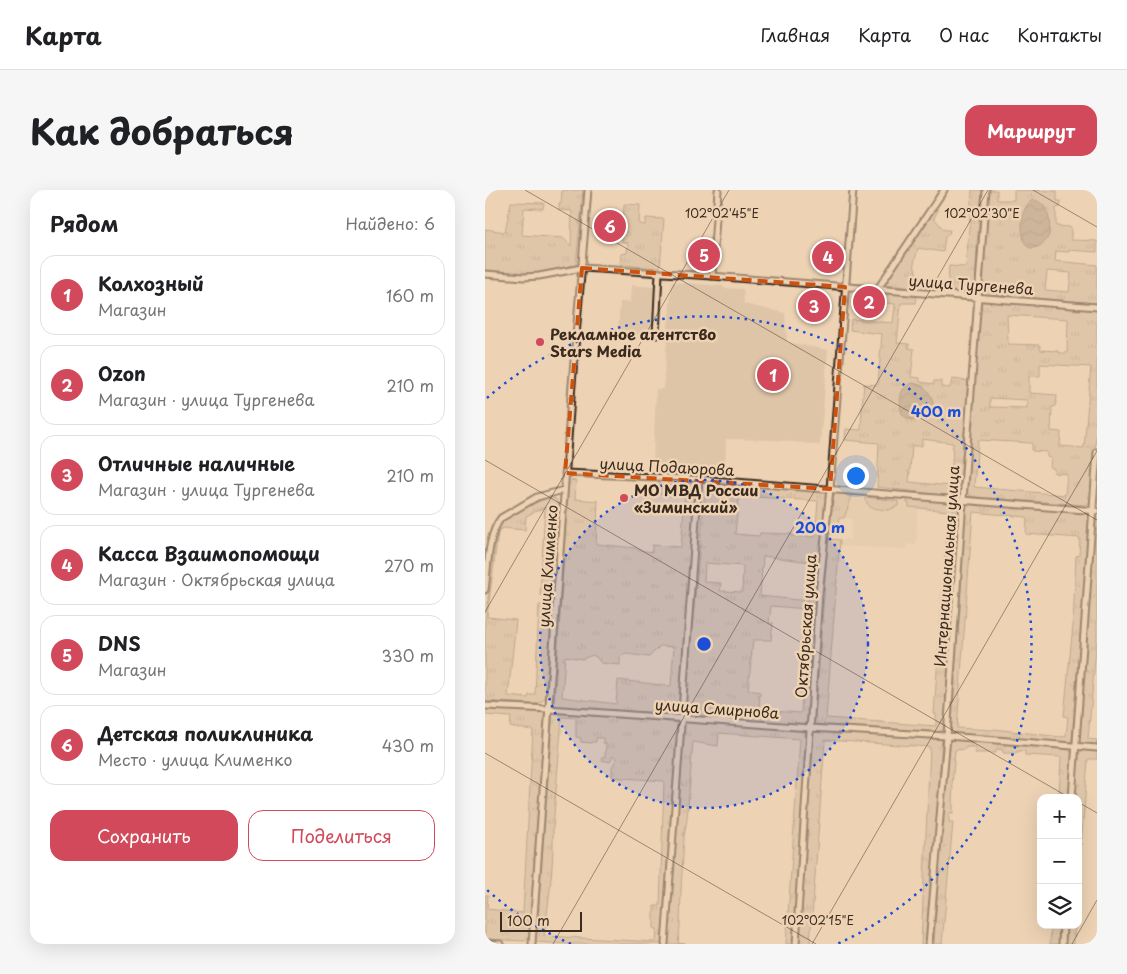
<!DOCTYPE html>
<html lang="ru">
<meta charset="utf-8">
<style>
:root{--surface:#fff;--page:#f6f6f6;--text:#202124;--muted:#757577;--line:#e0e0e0;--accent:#d1495b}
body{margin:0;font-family:"Playpen Sans",sans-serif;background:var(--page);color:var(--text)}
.controls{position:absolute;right:15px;bottom:15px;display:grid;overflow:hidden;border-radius:10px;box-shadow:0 5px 20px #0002}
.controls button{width:45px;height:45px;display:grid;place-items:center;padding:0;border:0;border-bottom:1px solid var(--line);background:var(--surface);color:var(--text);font:25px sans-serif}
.scale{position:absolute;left:15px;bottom:12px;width:82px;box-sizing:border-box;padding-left:5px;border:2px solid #3b2a1e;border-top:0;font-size:14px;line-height:18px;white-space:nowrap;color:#3b2a1e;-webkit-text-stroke:4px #edd3b4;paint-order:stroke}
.you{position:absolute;left:370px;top:285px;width:18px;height:18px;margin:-12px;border:4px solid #fff;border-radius:50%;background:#1a73e8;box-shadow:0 0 0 8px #1a73e833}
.badge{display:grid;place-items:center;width:32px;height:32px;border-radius:50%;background:var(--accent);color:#fff;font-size:16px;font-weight:700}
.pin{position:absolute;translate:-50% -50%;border:2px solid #fff;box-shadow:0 1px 5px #0006}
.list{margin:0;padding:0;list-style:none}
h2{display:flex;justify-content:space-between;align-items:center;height:65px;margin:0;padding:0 20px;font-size:21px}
h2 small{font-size:16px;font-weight:400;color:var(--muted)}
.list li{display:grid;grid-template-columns:32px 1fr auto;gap:15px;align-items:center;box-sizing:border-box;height:80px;margin:0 10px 10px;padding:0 10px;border:1px solid var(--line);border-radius:15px}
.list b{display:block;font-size:19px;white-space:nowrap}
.list p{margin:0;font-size:16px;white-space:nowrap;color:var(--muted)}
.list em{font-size:16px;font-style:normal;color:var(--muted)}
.actions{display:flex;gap:10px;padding:15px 20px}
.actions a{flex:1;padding:11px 0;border:1px solid var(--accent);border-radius:15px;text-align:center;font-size:18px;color:var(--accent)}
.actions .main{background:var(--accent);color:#fff}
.icon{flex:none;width:28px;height:28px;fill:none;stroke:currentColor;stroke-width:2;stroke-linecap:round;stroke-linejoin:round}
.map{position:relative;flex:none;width:612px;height:754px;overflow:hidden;border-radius:15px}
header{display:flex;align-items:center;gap:30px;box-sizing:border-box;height:70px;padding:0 25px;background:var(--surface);border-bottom:1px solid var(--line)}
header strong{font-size:24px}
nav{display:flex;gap:28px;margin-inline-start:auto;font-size:18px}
.intro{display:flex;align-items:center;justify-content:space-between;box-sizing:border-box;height:120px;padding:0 30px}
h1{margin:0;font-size:35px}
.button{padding:12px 22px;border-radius:15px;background:var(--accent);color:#fff;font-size:18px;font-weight:700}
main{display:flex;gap:30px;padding:0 30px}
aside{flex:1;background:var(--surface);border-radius:15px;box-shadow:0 5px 20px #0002}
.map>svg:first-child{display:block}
.built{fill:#dec5a7}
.grass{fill:url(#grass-tufts);stroke:#86705d;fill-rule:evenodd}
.water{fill:url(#water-waves);stroke:#7c6755}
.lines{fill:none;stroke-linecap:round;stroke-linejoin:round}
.street-casing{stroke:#3b2a1e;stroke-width:9}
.street{stroke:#edd3b4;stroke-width:5}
.marked{fill:none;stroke:#ce520f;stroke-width:4;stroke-dasharray:10 6;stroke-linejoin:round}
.ticks{fill:none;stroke:#3b2a1e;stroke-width:1;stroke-opacity:0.45}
.ring{fill:none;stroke:#1d4ed8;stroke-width:2.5;stroke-dasharray:2.5 5}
.poi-dot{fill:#d1495b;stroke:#edd3b4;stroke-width:2}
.labels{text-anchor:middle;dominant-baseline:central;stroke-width:5;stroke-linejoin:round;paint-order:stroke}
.street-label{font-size:15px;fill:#3b2a1e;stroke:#edd3b4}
.poi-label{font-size:15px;font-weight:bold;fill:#3b2a1e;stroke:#edd3b4;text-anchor:start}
.ticks-label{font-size:12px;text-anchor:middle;fill:#3b2a1e;stroke:#edd3b4;stroke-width:5;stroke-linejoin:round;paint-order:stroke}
.centre{fill:#1d4ed8;stroke:#edd3b4;stroke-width:2.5}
.ring-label{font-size:15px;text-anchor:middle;font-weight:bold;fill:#1d4ed8;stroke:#edd3b4;stroke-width:5;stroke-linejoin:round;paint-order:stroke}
</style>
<header>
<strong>Карта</strong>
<nav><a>Главная</a><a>Карта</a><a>О нас</a><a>Контакты</a></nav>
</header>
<div class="intro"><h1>Как добраться</h1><a class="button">Маршрут</a></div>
<main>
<aside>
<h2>Рядом<small>Найдено: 6</small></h2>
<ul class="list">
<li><span class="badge">1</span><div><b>Колхозный</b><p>Магазин</p></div><em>160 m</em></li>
<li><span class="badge">2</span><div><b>Ozon</b><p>Магазин · улица Тургенева</p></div><em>210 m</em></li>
<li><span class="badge">3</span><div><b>Отличные наличные</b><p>Магазин · улица Тургенева</p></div><em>210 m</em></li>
<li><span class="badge">4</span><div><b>Касса Взаимопомощи</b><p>Магазин · Октябрьская улица</p></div><em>270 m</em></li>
<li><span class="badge">5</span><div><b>DNS</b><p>Магазин</p></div><em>330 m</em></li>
<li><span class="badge">6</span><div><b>Детская поликлиника</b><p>Место · улица Клименко</p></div><em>430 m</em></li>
</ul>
<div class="actions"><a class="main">Сохранить</a><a>Поделиться</a></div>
</aside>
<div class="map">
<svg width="612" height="754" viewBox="0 0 612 754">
<defs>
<pattern id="grass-tufts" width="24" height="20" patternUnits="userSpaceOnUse" patternTransform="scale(1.25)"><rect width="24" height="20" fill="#d0b79c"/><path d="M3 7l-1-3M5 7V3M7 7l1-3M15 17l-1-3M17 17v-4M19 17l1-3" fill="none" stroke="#aa957f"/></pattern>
<pattern id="water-waves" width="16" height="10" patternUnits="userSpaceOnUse" patternTransform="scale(1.25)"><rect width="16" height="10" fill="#a79079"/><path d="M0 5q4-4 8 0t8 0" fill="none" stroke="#897663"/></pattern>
</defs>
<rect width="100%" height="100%" fill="#edd3b4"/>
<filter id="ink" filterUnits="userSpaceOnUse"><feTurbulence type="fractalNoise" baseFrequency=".02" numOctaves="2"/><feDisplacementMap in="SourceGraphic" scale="10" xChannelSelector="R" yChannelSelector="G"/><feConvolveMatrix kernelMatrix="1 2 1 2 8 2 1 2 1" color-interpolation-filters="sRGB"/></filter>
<g filter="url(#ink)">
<g class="built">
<polygon points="187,92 238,96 238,98 258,99 259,114 300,123 302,152 343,160 335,255 290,250 241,249 240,279 168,276 171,199 178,199"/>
<polygon points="146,95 168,97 165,146 133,142 135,112 145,112"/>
<polygon points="367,306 380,307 380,310 413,316 413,311 424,312 424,317 433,318 431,355 423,354 422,359 354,356 355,350 365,350 367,329 359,328"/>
</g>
<g class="grass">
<polygon points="77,0 98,0 91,75 48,84 0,81 0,39 20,42 26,12 59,13 58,19 39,18 37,45 78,48 86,56 87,21 74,20 74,14 76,14"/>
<polygon points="487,0 497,0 492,53 490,102 484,103 399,95 450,19 453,20 449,28 459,40 465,40 464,44 460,47 458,62 433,58 429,73 433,91 463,93 464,76 481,77"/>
<path d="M 504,0 L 512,0 L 512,10 L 529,10 L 529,0 L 572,1 L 572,11 L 576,11 L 575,17 L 571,18 L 571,36 L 586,37 L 586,50 L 612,51 L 612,62 L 584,60 L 584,62 L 571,61 L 570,71 L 612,75 L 612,113 L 498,104 L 496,100 L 500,35 ZM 562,81 L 586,83 L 584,102 L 560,100 Z"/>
<polygon points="139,14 155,15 154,34 160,35 161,28 179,29 175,78 140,75 135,74 136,64 142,63 143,53 137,52"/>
<path d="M 394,103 L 432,106 L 431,113 L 416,113 L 412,153 L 424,154 L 424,158 L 429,159 L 426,187 L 435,188 L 435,192 L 449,194 L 449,191 L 456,191 L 456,197 L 465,198 L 467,189 L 483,191 L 474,307 L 392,297 L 394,253 L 360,250 L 361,239 L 376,240 L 377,216 L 379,194 L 393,195 L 397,144 L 365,140 L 366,129 L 408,133 L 410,114 L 393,112 ZM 437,249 L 468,253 L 466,296 L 424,292 L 427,256 L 437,256 Z"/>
<path d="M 498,110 L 612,119 L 612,235 L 606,306 L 604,313 L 601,315 L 489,307 L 485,306 L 481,301 L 495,113 ZM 522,125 L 583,129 L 582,163 L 574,163 L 573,161 L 555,160 L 555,155 L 523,154 ZM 555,174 L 606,177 L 599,258 L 575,256 L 576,242 L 566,241 L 567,217 L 571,216 L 572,205 L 544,203 L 544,186 L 555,186 ZM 505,208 L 542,210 L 542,218 L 505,217 ZM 493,250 L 547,253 L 547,261 L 562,262 L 562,267 L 566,268 L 565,278 L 569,278 L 569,283 L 582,284 L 580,305 L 489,297 Z"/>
<path d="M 174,288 L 213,290 L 195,518 C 193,521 192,523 188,524 L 69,516 L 84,290 L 91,291 L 90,309 L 113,311 L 111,354 L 150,358 L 154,360 L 167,362 L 167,355 L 196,357 L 200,306 L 174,304 ZM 175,456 L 189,457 L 186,496 L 133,490 L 131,514 L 77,507 L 80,466 L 97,469 L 108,465 L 111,467 L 116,473 L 135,475 L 135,466 L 142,464 L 164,467 Z"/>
<path d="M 221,291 L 335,301 L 339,302 L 342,305 L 330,421 L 323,536 L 199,525 ZM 254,306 L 333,311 L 330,347 L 307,346 L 307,344 L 275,343 L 274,346 L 250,344 ZM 278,366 L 326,372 L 323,411 L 275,406 ZM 220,373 L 258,376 L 257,402 L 235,401 L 236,393 L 219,392 ZM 286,416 L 322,419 L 316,523 L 274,520 L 275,502 L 263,500 L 268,450 L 286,450 L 288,433 L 284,433 Z"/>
<polygon points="352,302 367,304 367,306 359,328 354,328 352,343 350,344 344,344 348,307"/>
<path d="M 64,307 L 71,309 L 73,314 L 69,389 L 60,509 L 54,513 L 48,514 L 0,511 L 0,431 L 11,344 L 14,335 L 26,324 ZM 60,317 L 55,405 L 64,406 L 63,416 L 54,415 L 50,505 L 44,505 L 43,508 L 23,506 L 31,430 L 2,427 L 13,343 L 17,338 L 40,340 L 41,326 Z"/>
<polygon points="380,307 413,311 413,316 403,320 386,318 380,310"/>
<polygon points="424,309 474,313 459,539 454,542 333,535 330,531 343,349 355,350 341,528 451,536 451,524 449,524 463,321 424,317 424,313 421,312"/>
<path d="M 480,313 L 602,322 L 604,323 L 605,325 L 587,549 L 585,553 L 470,543 L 467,543 L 464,539 L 467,502 L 475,419 ZM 488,322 L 542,327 L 541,344 L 595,348 L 594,365 L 591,366 L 588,435 L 579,526 L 583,527 L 581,546 L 576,547 L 509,539 L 508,540 L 472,538 Z"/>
<polygon points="612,324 612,447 603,549 612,550 612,555 594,553 609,329 610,325"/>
<polygon points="0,518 56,520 60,523 58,570 44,744 43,748 40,751 0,749 0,705 3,705 2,719 38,723 48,540 25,537 26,527 0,525"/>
<path d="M 68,520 L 193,531 L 194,533 L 176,754 L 83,754 L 51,752 ZM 77,527 L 91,528 L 91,547 L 96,548 L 96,552 L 106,553 L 106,552 L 111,552 L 111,548 L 118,548 L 118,553 L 121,553 L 120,567 L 117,567 L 117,570 L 125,572 L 128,566 L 132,568 L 127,577 L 127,587 L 179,591 L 175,716 L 169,716 L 169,738 L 172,739 L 171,752 L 59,746 C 64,710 69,674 68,638 Z"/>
<polygon points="199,529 323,540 309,754 301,754 315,549 234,543 233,556 208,552 202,629 199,647 196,700 195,736 193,753 201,754 183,754"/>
<polygon points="329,541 457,547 444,754 436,754 445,557 340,550 325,754 314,754 324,605"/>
<polygon points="466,549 582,559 587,563 584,608 574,608 576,567 540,565 540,561 532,561 532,563 518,563 518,560 511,559 511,563 490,563 490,557 481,557 480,559 470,560 467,595 468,596 467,613 468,614 468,623 464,623 464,632 468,632 457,754 449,754 458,616 464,552"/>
<polygon points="598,559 612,560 612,569 603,569 593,696 593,608 589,608 592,564 594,560"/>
<polygon points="566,735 575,735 574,754 565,754"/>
<polygon points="581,735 590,735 589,754 579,754"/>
</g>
<g class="water">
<path d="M 548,10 C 564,11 568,37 562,49 C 558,56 545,63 540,53 C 535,41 535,16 548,10 Z"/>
<path d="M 427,193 C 439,194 446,202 448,213 C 448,217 449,218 447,221 C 443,229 425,233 419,226 C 416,224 417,222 416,219 C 414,207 415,198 427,193 Z"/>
</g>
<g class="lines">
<defs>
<g id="street">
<polyline points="0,84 39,87 54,86 97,78 227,86 612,117"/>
<polyline points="227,86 233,0"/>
<polyline points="392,100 459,0"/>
<polyline points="171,145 174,83"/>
<polyline points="80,283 214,289 612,321"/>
<path d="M 0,400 C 3,379 2,346 16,328 L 52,307 L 79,300"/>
<polyline points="0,516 64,519 325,538 462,546 612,558"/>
<polyline points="587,608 612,262"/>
<polyline points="0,753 15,754"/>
<polyline points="47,754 86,207 103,0"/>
<polyline points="180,754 214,289"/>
<polyline points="311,754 334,404 345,299 368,0"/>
<polyline points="444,754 462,546 478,310 501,0"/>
<polyline points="577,754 578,735"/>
</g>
</defs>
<use href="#street" class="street-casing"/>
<use href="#street" class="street"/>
</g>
</g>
<path d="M0 0H612V754H0ZM 97,78 L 360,97 L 345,299 L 80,283 Z" fill="#edd3b4" fill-opacity=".55" fill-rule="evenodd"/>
<path class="marked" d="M 97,78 L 360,97 L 345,299 L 80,283 Z"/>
<path class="ticks" d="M 40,0 L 612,330M 548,0 L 612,37M 0,270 L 585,608M 0,422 L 244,0M 0,563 L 331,754M 593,612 L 612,623M 68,754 L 503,0M 327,754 L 612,261M 587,754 L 612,710"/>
<circle cx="219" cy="454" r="164" fill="#1d4ed8" fill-opacity=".12"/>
<g class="ring">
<circle cx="219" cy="454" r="164"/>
<path d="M86 754A328 328 0 0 1 2 700M2 208A328 328 0 1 1 352 754"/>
</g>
<g class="poi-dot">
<circle cx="55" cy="152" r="5"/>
<circle cx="139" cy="308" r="5"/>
</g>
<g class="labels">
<g class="street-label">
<text transform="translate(486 94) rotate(4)">улица Тургенева</text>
<text transform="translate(182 276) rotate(3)">улица Подаюрова</text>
<text transform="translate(62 376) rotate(-86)">улица Клименко</text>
<text transform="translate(461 376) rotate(-86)">Интернациональная улица</text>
<text transform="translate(320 436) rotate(-86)">Октябрьская улица</text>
<text transform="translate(232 518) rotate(4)">улица Смирнова</text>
</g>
<g class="poi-label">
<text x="65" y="143">Рекламное агентство<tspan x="65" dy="17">Stars Media</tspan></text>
<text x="149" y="299">МО МВД России<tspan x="149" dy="17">«Зиминский»</tspan></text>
</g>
</g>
<g class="ticks-label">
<text x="237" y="28">102°02'45"E</text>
<text x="497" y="28">102°02'30"E</text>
<text x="333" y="735">102°02'15"E</text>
</g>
<circle cx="219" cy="454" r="8" class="centre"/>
<g class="ring-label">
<text x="451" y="227">400 m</text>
<text x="335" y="343">200 m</text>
</g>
</svg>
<div class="controls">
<button>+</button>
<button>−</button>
<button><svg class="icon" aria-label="layers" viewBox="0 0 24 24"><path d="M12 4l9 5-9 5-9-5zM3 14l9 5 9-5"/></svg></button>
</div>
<div class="scale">100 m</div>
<div class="you"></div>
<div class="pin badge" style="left:288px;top:185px">1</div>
<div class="pin badge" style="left:384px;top:112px">2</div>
<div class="pin badge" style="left:329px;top:116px">3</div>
<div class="pin badge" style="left:343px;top:67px">4</div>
<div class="pin badge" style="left:219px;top:65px">5</div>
<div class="pin badge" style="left:125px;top:36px">6</div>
</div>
</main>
